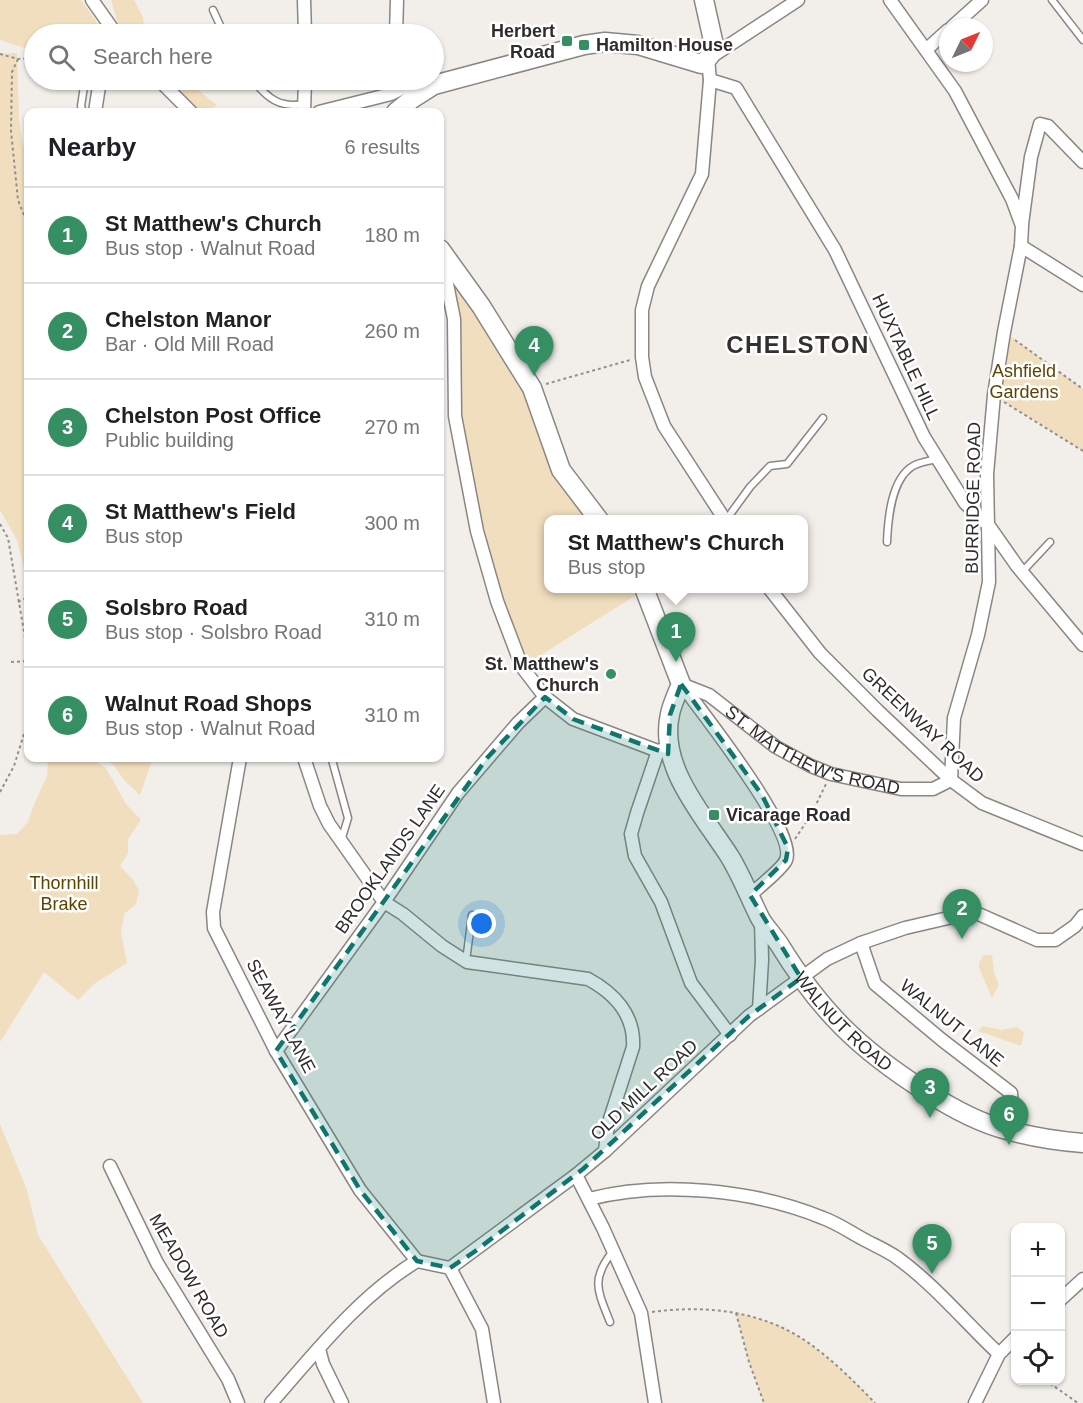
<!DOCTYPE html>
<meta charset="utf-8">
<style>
:root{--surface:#fff;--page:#f2f2f2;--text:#202124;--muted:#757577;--line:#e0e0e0;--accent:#368e63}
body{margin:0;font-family:Arial,sans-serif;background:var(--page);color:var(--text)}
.controls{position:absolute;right:18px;bottom:18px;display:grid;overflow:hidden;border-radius:12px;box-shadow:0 2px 4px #0004}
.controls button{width:54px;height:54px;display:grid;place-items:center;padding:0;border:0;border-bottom:2px solid var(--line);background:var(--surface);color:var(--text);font:30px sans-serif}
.compass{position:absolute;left:939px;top:18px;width:54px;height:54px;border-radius:50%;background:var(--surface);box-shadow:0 2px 4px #0004;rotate:47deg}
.you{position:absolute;left:482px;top:924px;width:21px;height:21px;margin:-15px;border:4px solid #fff;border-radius:50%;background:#1a73e8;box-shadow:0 0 0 9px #1a73e833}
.badge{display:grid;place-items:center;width:39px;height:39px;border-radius:50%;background:var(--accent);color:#fff;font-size:20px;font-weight:700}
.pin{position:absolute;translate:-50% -50px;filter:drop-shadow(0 2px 3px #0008)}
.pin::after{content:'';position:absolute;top:32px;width:21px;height:18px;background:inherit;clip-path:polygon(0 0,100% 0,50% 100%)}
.popup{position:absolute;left:544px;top:515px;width:264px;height:78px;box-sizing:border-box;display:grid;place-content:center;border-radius:12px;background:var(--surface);filter:drop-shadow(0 2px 4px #0005);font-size:20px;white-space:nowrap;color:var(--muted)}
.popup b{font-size:22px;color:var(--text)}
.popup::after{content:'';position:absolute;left:50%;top:100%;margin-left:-12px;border:12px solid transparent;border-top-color:var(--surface)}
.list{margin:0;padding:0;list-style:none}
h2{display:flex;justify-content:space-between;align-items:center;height:78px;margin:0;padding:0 24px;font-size:26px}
h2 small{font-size:20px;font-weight:400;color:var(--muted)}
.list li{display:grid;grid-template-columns:39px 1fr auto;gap:18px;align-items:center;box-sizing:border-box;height:96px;padding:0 24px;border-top:2px solid var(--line)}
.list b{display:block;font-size:22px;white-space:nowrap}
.list p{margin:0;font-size:20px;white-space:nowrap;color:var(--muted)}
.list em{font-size:20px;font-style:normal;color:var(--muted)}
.icon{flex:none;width:33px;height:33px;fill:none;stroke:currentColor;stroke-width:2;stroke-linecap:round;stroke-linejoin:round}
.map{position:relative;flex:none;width:1083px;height:1403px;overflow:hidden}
.search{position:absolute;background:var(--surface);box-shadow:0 2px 4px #0004;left:24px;top:24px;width:420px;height:66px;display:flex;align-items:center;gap:15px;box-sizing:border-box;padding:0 21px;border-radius:33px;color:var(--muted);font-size:22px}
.panel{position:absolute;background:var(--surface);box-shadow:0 2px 4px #0004;left:24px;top:108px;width:420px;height:654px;border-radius:12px}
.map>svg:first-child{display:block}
.green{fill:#f1debe}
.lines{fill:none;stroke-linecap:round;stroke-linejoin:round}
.lane-casing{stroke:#8a8783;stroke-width:9}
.street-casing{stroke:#8a8783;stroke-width:15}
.secondary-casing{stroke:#8a8783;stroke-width:21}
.path{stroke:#92908d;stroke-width:2;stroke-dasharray:3 3;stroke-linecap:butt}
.lane{stroke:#fff;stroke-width:6}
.street{stroke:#fff;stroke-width:12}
.secondary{stroke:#fff;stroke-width:18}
.marked{fill:#0f766e;fill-opacity:0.2;stroke:#0f766e;stroke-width:4.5;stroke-dasharray:12 8;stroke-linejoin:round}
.poi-dot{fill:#368e63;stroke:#fff;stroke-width:2}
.labels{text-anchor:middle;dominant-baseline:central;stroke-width:5;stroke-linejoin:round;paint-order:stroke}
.poi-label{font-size:18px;font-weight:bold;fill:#2e2d2b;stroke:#fff;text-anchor:end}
.street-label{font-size:18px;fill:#2e2d2b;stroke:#fff}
.park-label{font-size:18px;fill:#5e4201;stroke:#fff}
.district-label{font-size:24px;font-weight:bold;letter-spacing:1.5px;fill:#33312e;stroke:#fff}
</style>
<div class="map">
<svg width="1083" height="1403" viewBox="0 0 1083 1403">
<rect width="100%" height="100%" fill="#f2efeb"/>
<g class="green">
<polygon points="0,0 81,0 104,32 103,34 34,34 34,48 28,49 0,40"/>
<polygon points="111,0 134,0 143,17 145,34 128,34 119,27"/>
<polygon points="0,53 17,53 19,119 28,173 28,585 17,540 0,510"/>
<polygon points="170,80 185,80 217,105 207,112 200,112"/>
<polygon points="441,250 532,388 561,470 599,519 548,520 548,588 643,588 644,590 522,667 497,601 455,416 454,319"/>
<polygon points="1004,332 1083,389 1083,451 994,395"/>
<polygon points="48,758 90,758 106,768 126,804 141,820 128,839 128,853 120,866 133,880 139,890 136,904 124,914 121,933 127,963 94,984 78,1000 44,972 0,1042 0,835 17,834 28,822 33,807 47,776"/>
<polygon points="92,758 153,758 140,795 125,781 112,763"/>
<polygon points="983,955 992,955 994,972 999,985 992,998 979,968 979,964"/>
<polygon points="982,1026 1002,1030 1017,1027 1024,1033 1021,1046 978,1031"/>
<polygon points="0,1124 27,1190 38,1235 143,1403 0,1403"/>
<path d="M 736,1313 C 753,1317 770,1321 785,1329 C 819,1347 849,1376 875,1403 L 764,1403 L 749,1362 Z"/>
</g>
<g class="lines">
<defs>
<g id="lane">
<polyline points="1052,0 1083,40"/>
<polyline points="213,10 224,34"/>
<path d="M 253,80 C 268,99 280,108 304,104"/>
<polyline points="83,112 81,106 85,80"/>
<polyline points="726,520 750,487 770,466 787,464 823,418"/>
<path d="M 887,542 C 888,519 891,479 913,466 C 920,462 929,461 937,459"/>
<polyline points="1022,572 1050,542"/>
<polyline points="332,760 348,818 341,841"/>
<polyline points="466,961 472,915"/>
<path d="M 610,1322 C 598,1291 590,1280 613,1251"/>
</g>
<g id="street">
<polyline points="92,0 116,34"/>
<polyline points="304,0 305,34"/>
<polyline points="952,27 982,0"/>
<polyline points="396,34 397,0"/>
<polyline points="927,49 948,30"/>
<polyline points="159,80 191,112"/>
<polyline points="710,80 736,88 835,250 924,437 965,503 989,526 1017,566 1083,645"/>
<polyline points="95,112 100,80"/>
<polyline points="304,112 305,80"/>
<polyline points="319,112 391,94 405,87"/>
<polyline points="1022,224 1031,157 1040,124 1048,126 1083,162"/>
<polyline points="1021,246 1083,285"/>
<polyline points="441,254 454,319 455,416 477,531 497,601 522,667 545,697 573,719 658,751 668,748"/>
<polyline points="725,520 664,426 645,377 642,357 642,310 648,286 702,174 710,80 708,59 798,0"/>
<polyline points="769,588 820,653 878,711 951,780 982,803 1083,844"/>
<path id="s1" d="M 681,684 L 709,695 L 776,747 L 811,766 L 831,774 L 901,789 L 933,789 L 951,780 L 954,718 L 978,635 L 989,582 L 987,474 L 994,395 L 1004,332 L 1021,246 L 1022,226 L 1012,199 L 955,91 L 890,0"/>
<path d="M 682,685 C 701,711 798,833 786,860 C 783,868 758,888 750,895"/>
<polyline points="658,751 637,813 631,834 635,856 661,902 691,983 730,1035"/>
<polyline points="240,758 213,912 214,928 276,1051 360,1190 417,1261"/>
<path d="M 304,758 L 320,806 L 329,824 L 384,902 L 403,914 L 442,946 L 467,962 L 588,979 C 614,993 635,1015 633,1047 L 608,1125 L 605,1151"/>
<path d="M 861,943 L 875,984 L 942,1040 L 1011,1093 C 1013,1105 1007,1118 1006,1130"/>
<polyline points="759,1009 762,960 761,920"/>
<polyline points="276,1051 384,902 458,793 518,723 545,697"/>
<polyline points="110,1166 157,1263 228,1379 238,1403"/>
<polyline points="576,1175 603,1228 641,1313 655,1403"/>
<path d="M 589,1199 C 661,1180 755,1190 823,1218 C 837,1223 850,1232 863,1239 C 874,1245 886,1250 896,1257 C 934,1284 965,1322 999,1354"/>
<polyline points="450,1268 482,1329 494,1403"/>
<polyline points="1060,1300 1083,1279"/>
<polyline points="319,1349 323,1364 342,1403"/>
<path d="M 271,1403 C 315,1353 359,1296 417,1261 L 450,1268 L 576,1175 L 605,1151 L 749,1016 L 827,959 L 861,943 L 905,928 L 974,912 L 1037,940 L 1055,940 L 1075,926 L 1083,916"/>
<polyline points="975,1403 999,1354 1016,1337"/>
</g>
<g id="secondary">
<path d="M 396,112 L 412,99 L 434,85 L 584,45 L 605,42 L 638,45 L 701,64 C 709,59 712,54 714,45 L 704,0"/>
<polyline points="440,249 481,306 532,388 561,470 599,520"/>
<path id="s2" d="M 644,588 L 681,684 C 677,694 672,704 670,714 C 658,767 704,816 730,857 C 742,877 750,898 760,918 C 765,927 773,935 779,944 C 820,1011 859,1049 925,1091 C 950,1107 978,1123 1007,1130 C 1032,1137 1057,1141 1083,1143"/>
</g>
</defs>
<use href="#lane" class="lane-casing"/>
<use href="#street" class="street-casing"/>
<use href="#secondary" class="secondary-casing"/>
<g class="path">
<polyline points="0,54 18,59 34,58"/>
<polyline points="18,59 12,72 11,131 18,200 23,213 28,221"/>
<polyline points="1015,340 1083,389"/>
<polyline points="546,384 630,360"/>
<polyline points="1004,402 1083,451"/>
<polyline points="0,524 8,538 28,655"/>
<polyline points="18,602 28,597"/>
<polyline points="11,662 28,661"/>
<polyline points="0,792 14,766 28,721"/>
<polyline points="795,839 811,815 826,784"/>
<path d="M 652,1312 C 697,1306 742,1309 783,1328 C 816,1343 850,1377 875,1403"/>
<polyline points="736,1313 749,1362 764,1403"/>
<polyline points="1045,1380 1078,1403"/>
</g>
<use href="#lane" class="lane"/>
<use href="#street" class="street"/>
<use href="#secondary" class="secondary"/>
</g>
<path class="marked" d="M 681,684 L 762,795 L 788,848 L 786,860 L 750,895 L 801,978 L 749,1016 L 583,1169 L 474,1252 L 450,1268 L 417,1261 L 360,1190 L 276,1051 L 487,758 L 545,697 L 573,719 L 668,754 L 670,715 Z"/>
<g class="poi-dot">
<rect x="561" y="35" width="12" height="12" rx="3"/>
<rect x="578" y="39" width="12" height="12" rx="3"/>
<circle cx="611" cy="674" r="6"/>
<rect x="708" y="809" width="12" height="12" rx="3"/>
</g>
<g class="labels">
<g class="poi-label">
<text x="555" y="31">Herbert<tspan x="555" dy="21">Road</tspan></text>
<text x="596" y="45" text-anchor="start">Hamilton House</text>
<text x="599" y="664">St. Matthew's<tspan x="599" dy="21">Church</tspan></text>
<text x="726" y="815" text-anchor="start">Vicarage Road</text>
</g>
<g class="street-label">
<text transform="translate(906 357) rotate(65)">HUXTABLE HILL</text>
<text transform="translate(973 498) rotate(-89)">BURRIDGE ROAD</text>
<text transform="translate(923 725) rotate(43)">GREENWAY ROAD</text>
<text stroke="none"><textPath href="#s1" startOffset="150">ST. MATTHEW'S ROAD</textPath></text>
<text transform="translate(390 859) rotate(-55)">BROOKLANDS LANE</text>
<text transform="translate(281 1016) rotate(62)">SEAWAY LANE</text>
<text stroke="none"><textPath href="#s2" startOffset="496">WALNUT ROAD</textPath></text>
<text transform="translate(952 1023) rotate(39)">WALNUT LANE</text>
<text transform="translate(644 1090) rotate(-43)">OLD MILL ROAD</text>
<text transform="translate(189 1276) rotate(60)">MEADOW ROAD</text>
</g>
<g class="park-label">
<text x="1024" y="371">Ashfield<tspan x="1024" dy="21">Gardens</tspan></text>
<text x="64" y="883">Thornhill<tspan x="64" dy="21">Brake</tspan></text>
</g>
<g class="district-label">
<text x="798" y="344">CHELSTON</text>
</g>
</g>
</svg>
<div class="controls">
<button>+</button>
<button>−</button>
<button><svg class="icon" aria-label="locate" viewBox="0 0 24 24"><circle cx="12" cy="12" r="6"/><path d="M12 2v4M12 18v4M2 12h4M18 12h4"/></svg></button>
</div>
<svg class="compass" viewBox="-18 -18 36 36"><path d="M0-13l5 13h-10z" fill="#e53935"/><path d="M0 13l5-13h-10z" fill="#757577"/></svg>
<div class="you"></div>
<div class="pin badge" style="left:676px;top:662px">1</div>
<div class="popup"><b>St Matthew's Church</b>Bus stop</div>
<div class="pin badge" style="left:962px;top:939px">2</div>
<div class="pin badge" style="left:930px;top:1118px">3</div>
<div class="pin badge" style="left:534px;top:376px">4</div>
<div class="pin badge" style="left:932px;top:1274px">5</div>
<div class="pin badge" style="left:1009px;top:1145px">6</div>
<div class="search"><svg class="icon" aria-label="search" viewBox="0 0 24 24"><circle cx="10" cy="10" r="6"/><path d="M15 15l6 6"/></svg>Search here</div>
<section class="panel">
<h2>Nearby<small>6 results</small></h2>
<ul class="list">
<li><span class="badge">1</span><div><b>St Matthew's Church</b><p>Bus stop · Walnut Road</p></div><em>180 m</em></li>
<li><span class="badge">2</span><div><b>Chelston Manor</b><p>Bar · Old Mill Road</p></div><em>260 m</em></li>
<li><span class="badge">3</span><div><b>Chelston Post Office</b><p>Public building</p></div><em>270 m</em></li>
<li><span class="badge">4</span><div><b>St Matthew's Field</b><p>Bus stop</p></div><em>300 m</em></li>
<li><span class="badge">5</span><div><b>Solsbro Road</b><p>Bus stop · Solsbro Road</p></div><em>310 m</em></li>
<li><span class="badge">6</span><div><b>Walnut Road Shops</b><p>Bus stop · Walnut Road</p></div><em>310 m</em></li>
</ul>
</section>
</div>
